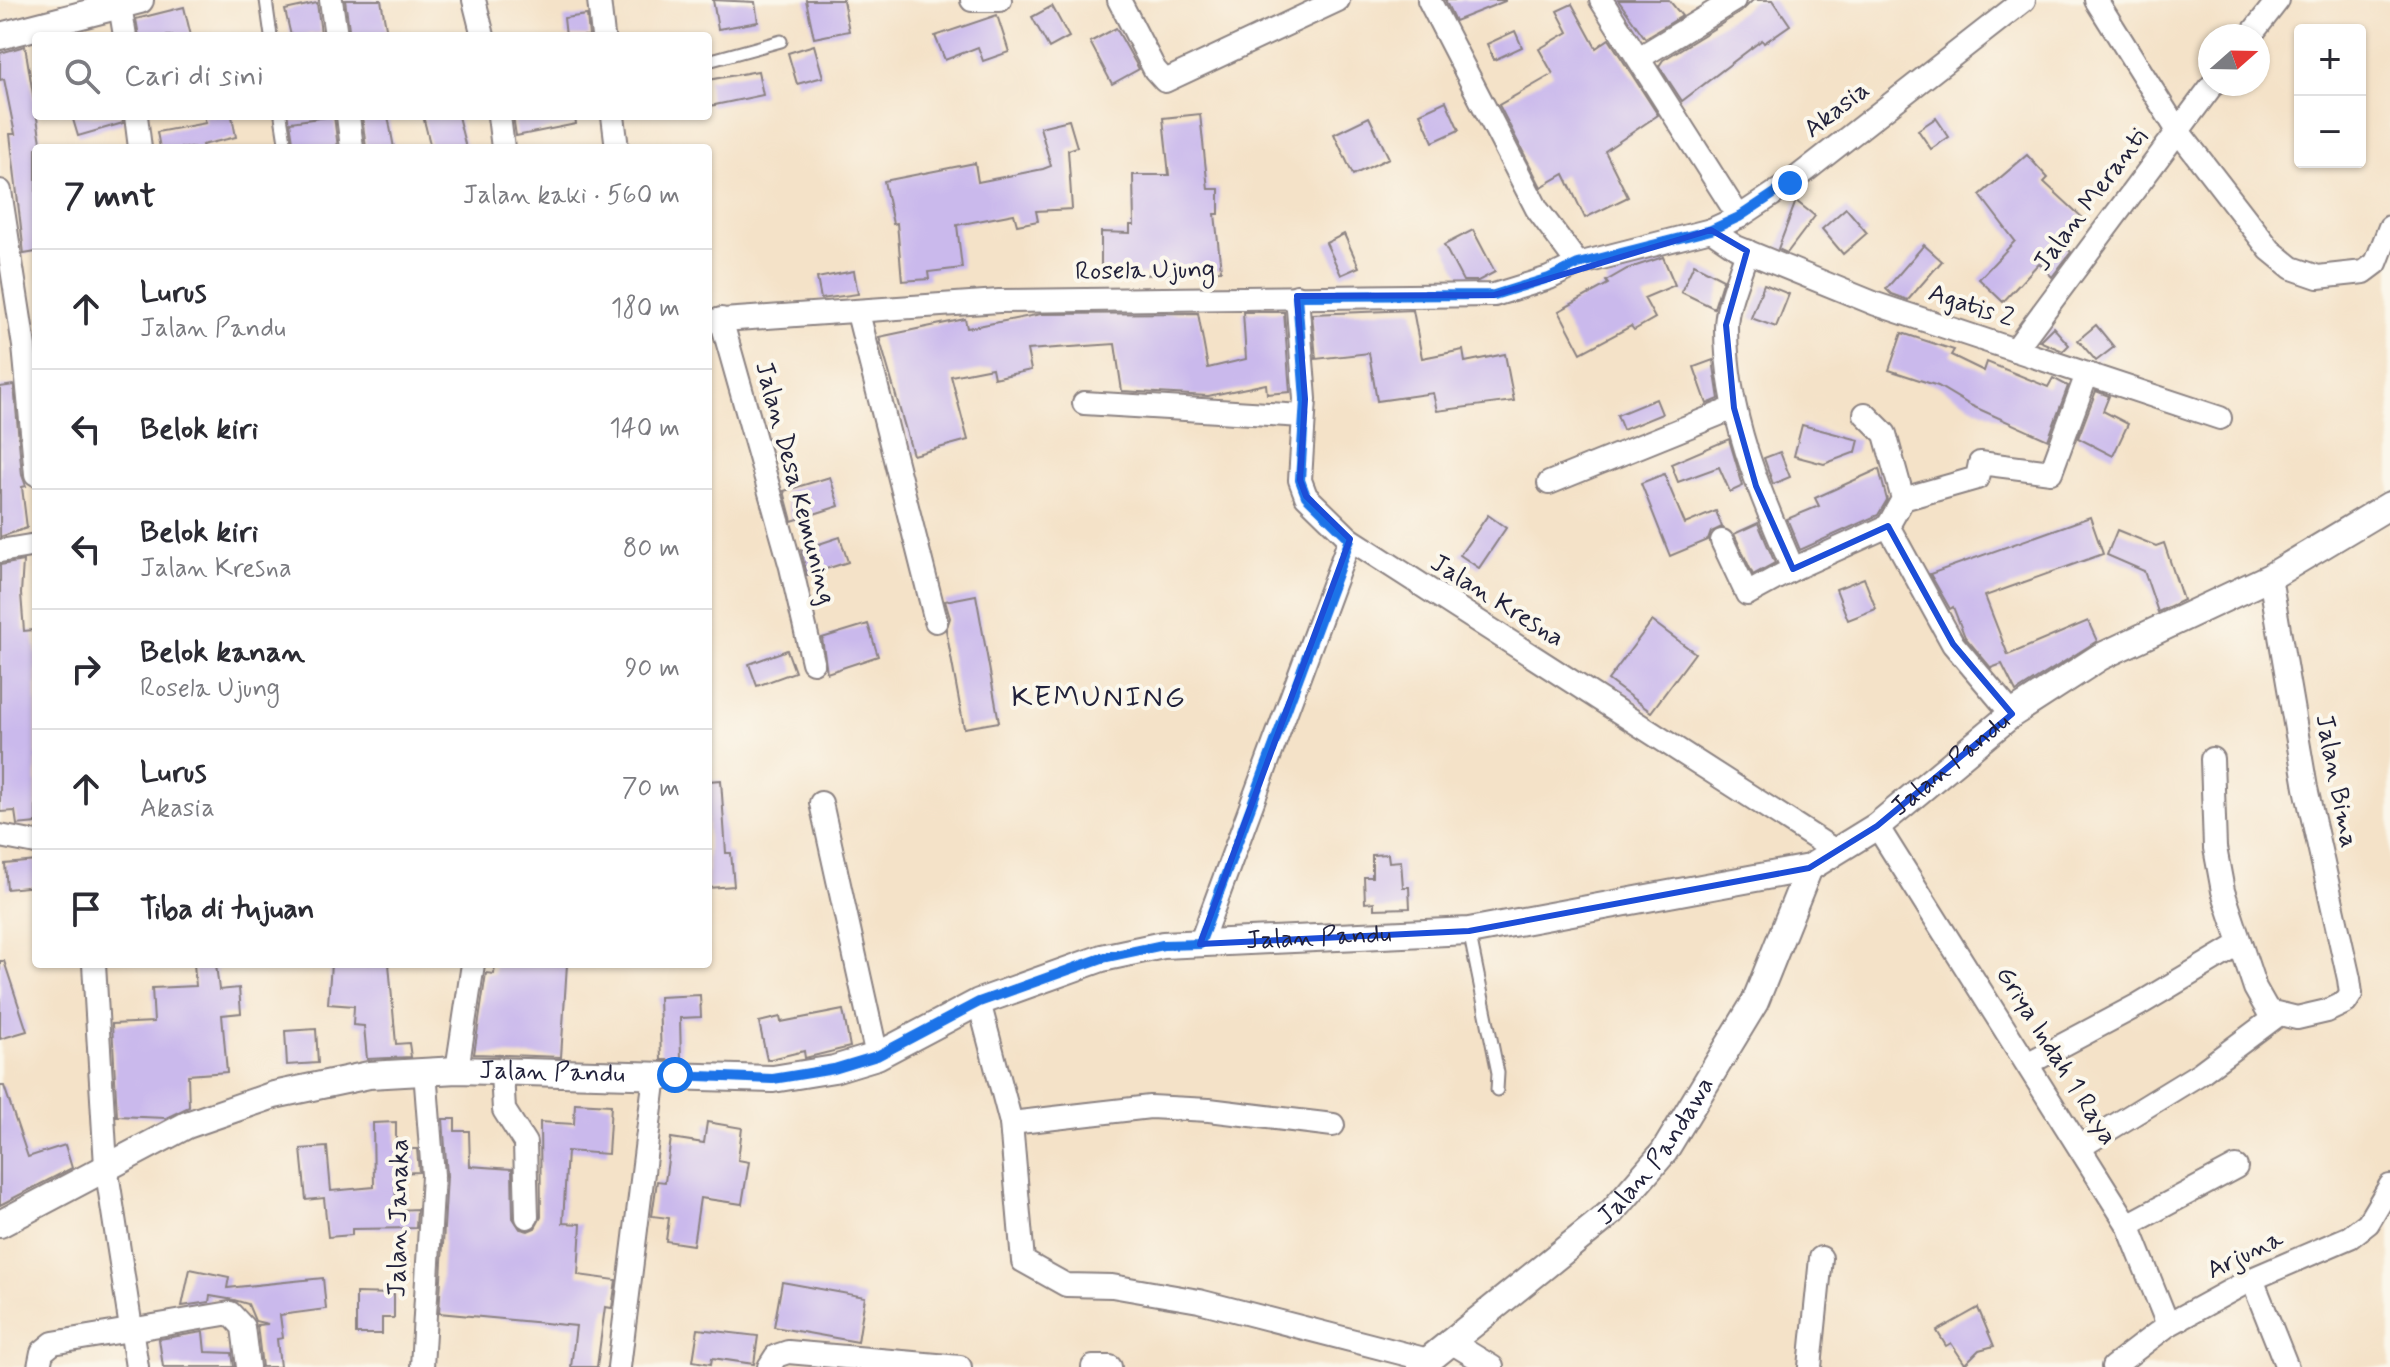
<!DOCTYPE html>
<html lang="id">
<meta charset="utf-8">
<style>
:root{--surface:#fff;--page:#f2f2f3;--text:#2b2b33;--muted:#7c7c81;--line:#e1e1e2}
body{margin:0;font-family:Mynerve,sans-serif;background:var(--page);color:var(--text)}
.controls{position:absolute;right:24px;top:24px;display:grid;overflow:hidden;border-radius:8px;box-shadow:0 2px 6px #0004}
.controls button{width:72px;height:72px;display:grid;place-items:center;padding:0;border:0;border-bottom:2px solid var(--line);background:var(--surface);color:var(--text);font:40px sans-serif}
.compass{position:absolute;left:2198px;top:24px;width:72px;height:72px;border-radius:50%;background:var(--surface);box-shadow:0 2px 6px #0004;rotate:70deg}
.stop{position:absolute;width:24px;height:24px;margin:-18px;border:6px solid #1a73e8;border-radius:50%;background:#fff}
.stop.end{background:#1a73e8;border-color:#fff;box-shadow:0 2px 8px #0008}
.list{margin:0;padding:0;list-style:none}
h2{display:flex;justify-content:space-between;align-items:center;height:104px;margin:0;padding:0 32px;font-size:34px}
h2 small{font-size:26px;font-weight:400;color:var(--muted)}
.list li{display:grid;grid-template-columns:52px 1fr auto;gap:24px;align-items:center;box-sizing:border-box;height:120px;padding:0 32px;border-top:2px solid var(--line)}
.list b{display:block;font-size:30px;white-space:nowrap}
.list p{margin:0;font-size:26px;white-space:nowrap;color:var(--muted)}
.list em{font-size:26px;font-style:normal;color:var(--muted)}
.icon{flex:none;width:44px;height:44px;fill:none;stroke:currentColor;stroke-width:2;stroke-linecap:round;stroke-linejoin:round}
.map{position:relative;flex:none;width:2390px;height:1367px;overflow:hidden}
.search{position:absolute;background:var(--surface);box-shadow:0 2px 6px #0004;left:32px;top:32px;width:680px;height:88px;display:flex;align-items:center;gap:20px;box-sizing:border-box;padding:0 28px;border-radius:8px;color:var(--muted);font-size:30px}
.panel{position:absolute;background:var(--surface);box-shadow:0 2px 6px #0004;left:32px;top:144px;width:680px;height:824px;border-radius:8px}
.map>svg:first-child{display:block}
.building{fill:#cab9ec}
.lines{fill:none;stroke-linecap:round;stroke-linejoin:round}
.service-casing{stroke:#8b8282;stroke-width:15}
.minor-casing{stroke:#8b8282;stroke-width:26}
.tertiary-casing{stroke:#8b8282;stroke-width:30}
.service{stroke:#fff;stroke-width:11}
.minor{stroke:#fff;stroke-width:22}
.tertiary{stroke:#fff;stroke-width:26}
.route{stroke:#1a73e8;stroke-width:10}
.marked{fill:none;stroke:#1d4ed8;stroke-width:6;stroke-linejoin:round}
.labels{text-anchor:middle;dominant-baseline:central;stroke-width:8;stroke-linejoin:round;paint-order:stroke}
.street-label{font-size:26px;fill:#22223b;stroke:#fbf7ec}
.quarter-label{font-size:30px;letter-spacing:2px;fill:#22223b;stroke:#fbf7ec}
</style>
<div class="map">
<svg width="2390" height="1367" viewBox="0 0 2390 1367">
<rect width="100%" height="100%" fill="#fbf7ec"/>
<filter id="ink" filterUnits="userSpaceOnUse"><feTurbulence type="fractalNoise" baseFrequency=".0125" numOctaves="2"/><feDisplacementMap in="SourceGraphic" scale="16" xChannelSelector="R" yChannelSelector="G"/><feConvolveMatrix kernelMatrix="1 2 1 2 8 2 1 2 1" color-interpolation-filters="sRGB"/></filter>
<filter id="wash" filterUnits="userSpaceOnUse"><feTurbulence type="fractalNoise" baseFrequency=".006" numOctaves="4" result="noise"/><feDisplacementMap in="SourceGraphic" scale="32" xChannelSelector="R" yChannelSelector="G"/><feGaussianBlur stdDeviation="1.8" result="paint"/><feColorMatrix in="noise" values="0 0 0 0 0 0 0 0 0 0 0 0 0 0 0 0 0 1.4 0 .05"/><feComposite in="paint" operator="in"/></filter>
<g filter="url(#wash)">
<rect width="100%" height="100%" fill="#f4e2c8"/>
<g id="blocks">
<g class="building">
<polygon points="345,0 381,0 387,33 350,36"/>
<polygon points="713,0 755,2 758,22 718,29"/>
<polygon points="806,0 843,0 849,31 814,38"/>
<polygon points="1445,0 1505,0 1505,1 1455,21"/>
<polygon points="1618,0 1669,0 1682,16 1645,38"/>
<polygon points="1753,0 1773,0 1790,25 1764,43 1762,40 1682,101 1659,66 1663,60 1741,12"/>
<polygon points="317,3 321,33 291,36 285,10"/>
<polygon points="1572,4 1596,48 1609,39 1658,115 1605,151 1628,197 1585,218 1564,174 1541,187 1499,105 1553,74 1539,49 1568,32 1557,11"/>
<polygon points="1052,6 1069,37 1049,48 1032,17"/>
<polygon points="184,7 191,36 139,36 136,19"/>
<polygon points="587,15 589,36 566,36 564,18"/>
<polygon points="997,15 1009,52 983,61 978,47 945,60 935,36"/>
<polygon points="1116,28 1139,69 1112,84 1090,42"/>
<polygon points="1515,31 1522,47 1494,60 1487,44"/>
<polygon points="814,45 823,77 797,84 788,53"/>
<polygon points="25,46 42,148 36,148 36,252 24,254 10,134 15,134 4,79 0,80 0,53"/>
<polygon points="758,71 763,95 710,106 708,80"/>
<polygon points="1446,101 1459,130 1433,142 1420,113"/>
<polygon points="1200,114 1208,189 1219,189 1219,214 1215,214 1221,270 1175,275 1101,274 1101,232 1130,233 1130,225 1134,225 1133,175 1169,175 1163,118"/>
<polygon points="72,116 122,116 123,123 78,136"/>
<polygon points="204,116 232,116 236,137 202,145 203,148 160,148 157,132 206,123"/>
<polygon points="334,116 338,148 294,148 290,122"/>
<polygon points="362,116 388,116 394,148 366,148"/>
<polygon points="423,116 458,116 466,148 431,148"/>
<polygon points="513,116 575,116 576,124 516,136"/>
<polygon points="1369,117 1389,158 1353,175 1334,134"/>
<polygon points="1936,118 1949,137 1931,149 1918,130"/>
<polygon points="1069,120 1077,147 1068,150 1072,209 1036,211 1038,221 1017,225 1014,214 957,225 962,268 928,272 929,279 902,281 897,223 893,224 884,181 975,163 978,182 1043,169 1051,166 1040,127"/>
<polygon points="2027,155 2048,178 2044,182 2085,220 2063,244 2071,252 2052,277 2039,263 2003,302 1979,279 2015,241 1980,195"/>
<polygon points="1796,201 1815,216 1787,253 1778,249"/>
<polygon points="1846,208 1867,233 1843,254 1822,229"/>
<polygon points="1473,230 1495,272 1478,281 1463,281 1444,245"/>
<polygon points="1344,234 1359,267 1341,275 1326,243"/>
<polygon points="1924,245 1942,261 1908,300 1891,294 1886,289"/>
<polygon points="1663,257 1675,285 1644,298 1655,318 1634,330 1631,326 1581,353 1559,311 1608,284 1606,281 1627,269"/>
<polygon points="1694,264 1723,279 1714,308 1681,292"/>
<polygon points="854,271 858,294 821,299 817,278"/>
<polygon points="1764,284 1789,294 1776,327 1751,318"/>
<polygon points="1413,310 1422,358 1463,350 1465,362 1505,354 1514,401 1437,411 1433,393 1377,401 1369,353 1316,359 1312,314"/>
<polygon points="1243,312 1284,312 1290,392 1267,394 1266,384 1208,396 1122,391 1115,344 1027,350 1031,370 994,378 992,368 951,376 968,440 913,455 879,337 965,319 967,328 1041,314 1198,313 1208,368 1246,359"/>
<polygon points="2096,325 2114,347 2096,361 2078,340"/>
<polygon points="2053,327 2069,345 2063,351 2039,341"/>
<polygon points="1902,333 1954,350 1951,355 1984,371 1987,362 2048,387 2053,378 2068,386 2048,440 1970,405 1938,386 1889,370"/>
<polygon points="1713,360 1719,399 1707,404 1694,367"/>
<polygon points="14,385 22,475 26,486 22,487 27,528 0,537 0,387"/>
<polygon points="2096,391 2109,396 2103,411 2128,424 2113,456 2078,438"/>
<polygon points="1656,399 1662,414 1623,430 1617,415"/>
<polygon points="1802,425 1859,440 1856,452 1824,464 1794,456"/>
<polygon points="1729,439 1743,486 1730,492 1719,467 1678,482 1671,464"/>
<polygon points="1780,452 1790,477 1773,484 1764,458"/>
<polygon points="1879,469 1887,500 1878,515 1800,550 1787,519 1819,506 1815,498"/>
<polygon points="1664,474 1685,524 1716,511 1722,527 1711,532 1708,540 1670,556 1641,483"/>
<polygon points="830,477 839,506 792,521 784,491"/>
<polygon points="1488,515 1506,528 1479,568 1460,555"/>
<polygon points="2090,517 2103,554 1985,596 2008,655 2088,621 2097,641 2016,692 2002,664 1991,668 1965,637 1953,607 1950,609 1930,574"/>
<polygon points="1758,523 1775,563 1753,575 1734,534"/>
<polygon points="2117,530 2156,546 2164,543 2183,600 2158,612 2144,571 2107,555"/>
<polygon points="840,537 848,562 807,575 801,550"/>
<polygon points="23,561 21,594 24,631 33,630 36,657 36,823 17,825 15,811 0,812 0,565"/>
<polygon points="1864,578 1876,609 1848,620 1836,589"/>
<polygon points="976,595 999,722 964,728 946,630 950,618 945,601"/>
<polygon points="1652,621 1695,653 1651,712 1608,680"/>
<polygon points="868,624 878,656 827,673 822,638"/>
<polygon points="787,650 795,672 757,686 749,664"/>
<polygon points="721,780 726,853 731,853 734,886 708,888 708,781"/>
<polygon points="1388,854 1389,862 1401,861 1403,887 1409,887 1410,908 1374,909 1374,902 1365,903 1364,877 1372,877 1372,855"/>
<polygon points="36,861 36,886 7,889 5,864"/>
<polygon points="0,961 4,961 27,1031 0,1039"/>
<polygon points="194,964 216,964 219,990 239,988 241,1013 222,1015 227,1072 188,1075 189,1107 166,1118 117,1116 112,1024 154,1022 152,988 196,986"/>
<polygon points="331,964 389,964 396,1044 409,1043 411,1057 367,1059 364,1026 353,1025 354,1006 328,1004"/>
<polygon points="495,964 567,964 561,1057 474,1054 486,973 494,974"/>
<polygon points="700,995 701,1017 680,1018 681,1060 661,1060 659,997"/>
<polygon points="843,1010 850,1047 805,1058 804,1051 767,1060 759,1022 780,1017 781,1022"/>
<polygon points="316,1029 318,1063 287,1065 285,1031"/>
<polygon points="0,1086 4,1086 28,1157 65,1145 72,1168 0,1205"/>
<polygon points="575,1103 611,1105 608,1154 567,1151 563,1223 581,1224 578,1275 616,1280 612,1308 605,1307 597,1367 571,1367 576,1326 439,1313 447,1176 443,1119 455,1119 455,1131 469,1131 470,1166 512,1169 513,1218 520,1229 528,1231 535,1228 541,1217 540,1122 574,1124"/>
<polygon points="396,1122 396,1149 417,1149 419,1172 395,1173 396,1210 417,1209 416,1228 352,1229 352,1235 328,1237 324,1198 306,1200 301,1149 327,1147 331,1191 374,1187 373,1123"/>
<polygon points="707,1122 742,1128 738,1160 749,1162 742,1204 700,1198 693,1245 666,1241 669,1218 652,1216 657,1181 665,1182 671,1138 704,1143"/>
<polygon points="190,1269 229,1277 227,1288 323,1278 326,1309 280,1315 283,1338 277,1339 280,1367 262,1367 257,1325 268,1324 255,1321 248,1304 234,1300 210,1296 209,1302 182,1306"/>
<polygon points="782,1282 865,1297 858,1342 774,1327"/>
<polygon points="356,1293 394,1294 394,1318 382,1318 382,1334 356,1334"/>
<polygon points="1978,1308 1994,1346 1979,1350 1965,1364 1951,1343 1946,1346 1937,1331"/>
<polygon points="698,1329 758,1336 754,1364 712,1358 711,1364 693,1361"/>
<polygon points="203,1332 205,1352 232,1353 234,1367 163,1367 159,1339"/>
</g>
</g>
</g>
<g filter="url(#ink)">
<use href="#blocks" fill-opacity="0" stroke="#8b8282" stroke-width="2"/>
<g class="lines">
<defs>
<g id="service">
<polyline points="266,0 271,36"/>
<polyline points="708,61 781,41"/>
<polyline points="281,116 286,148"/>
<polyline points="1469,931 1498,1073 1497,1090"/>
</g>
<g id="minor">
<polyline points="331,0 336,36"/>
<polyline points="474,0 483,36"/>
<polyline points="599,0 603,36"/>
<polyline points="972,0 1000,0"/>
<polyline points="1119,0 1155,70 1165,81 1338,0"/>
<polyline points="1429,0 1537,209 1578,264"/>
<polyline points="1601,0 1739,217"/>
<polyline points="2096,0 2178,131 2270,250 2292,268 2318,277 2364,272 2376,263 2390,227"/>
<polyline points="120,5 125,36"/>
<polyline points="2250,36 2278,0"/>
<polyline points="1639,58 1734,0"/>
<polyline points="136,116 140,148"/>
<polyline points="348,116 352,148"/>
<polyline points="499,116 503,148"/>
<polyline points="613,116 617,148"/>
<polyline points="0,191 24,346 36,474"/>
<polyline points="1711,230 1736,247 1876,304 2220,418"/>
<path d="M 1747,251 C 1740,275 1726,304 1726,328 C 1726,414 1759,492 1793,569 L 1888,526 L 1903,499 L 1885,434 L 1865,414"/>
<polyline points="1297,296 1305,399 1300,480 1306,496 1350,539 1837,852"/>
<polyline points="858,313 936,621"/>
<polyline points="721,319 791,567 813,662"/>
<polyline points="708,321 999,301 1494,295 1549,278 1578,264 1711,230 1739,217 1790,183 2024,0"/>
<polyline points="2015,350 2213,84"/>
<polyline points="1084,403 1303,416"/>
<polyline points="1549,483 1734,408"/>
<polyline points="1903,499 1977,478 1980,463 2051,472 2087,374"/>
<polyline points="1888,526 1953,644 2012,714"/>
<polyline points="1722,541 1747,594 1793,569"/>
<polyline points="0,551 36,545"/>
<polyline points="2212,759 2215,848 2223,891 2255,988 2268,1011 2297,1018 2327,1011 2346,1002 2351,994 2349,979 2306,788 2270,577"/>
<polyline points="821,803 877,1056"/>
<polyline points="1877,826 2128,1225 2168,1325"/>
<polyline points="0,836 36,843"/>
<polyline points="1200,944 1350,539"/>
<polyline points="94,964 106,1166 137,1367"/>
<polyline points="979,1002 1011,1123 1023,1261 1066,1285 1112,1286 1199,1301 1428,1360"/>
<polyline points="2029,1063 2138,1005 2240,944"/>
<polyline points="457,1070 473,964"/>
<polyline points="502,1073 504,1110 525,1143 527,1217"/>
<polyline points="1011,1123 1150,1107 1209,1110 1333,1125"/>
<polyline points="2080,1147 2199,1074 2278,1015"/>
<polyline points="2128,1225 2236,1167"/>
<polyline points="2252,1279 2287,1367"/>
<polyline points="1451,1342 1492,1367"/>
<polyline points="39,1367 42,1352 53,1343 230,1313 243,1327 248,1367"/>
<polyline points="422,1367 433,1175 425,1071"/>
<polyline points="619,1367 655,1075"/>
<polyline points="769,1367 776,1356 788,1352 960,1367"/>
<polyline points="1093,1367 1110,1367"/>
<polyline points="1810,1367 1821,1258"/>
<polyline points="2113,1367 2168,1325 2252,1279 2350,1237 2368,1223 2390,1186"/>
</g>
<g id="tertiary">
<polyline points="0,36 140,0"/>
<path id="s1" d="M 0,1224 L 187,1125 L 274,1095 L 369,1075 L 457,1070 L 773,1079 L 834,1069 L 877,1056 L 979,1002 L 1102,958 L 1163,945 L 1469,931 L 1809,868 L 1877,826 L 2012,714 L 2100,657 L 2270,577 L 2390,505"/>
<path id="s2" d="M 1420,1367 L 1613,1211 L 1664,1152 L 1755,1002 L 1809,868"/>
</g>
</defs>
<use href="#service" class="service-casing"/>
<use href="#minor" class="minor-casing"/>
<use href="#tertiary" class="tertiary-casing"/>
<use href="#service" class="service"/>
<use href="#minor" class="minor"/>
<use href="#tertiary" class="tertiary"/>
</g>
</g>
<g class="lines" filter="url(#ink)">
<polyline class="route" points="675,1075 773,1079 834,1069 877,1056 979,1002 1102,958 1163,945 1200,944 1350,539 1306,496 1300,480 1305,399 1297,296 1494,295 1549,278 1578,264 1711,230 1739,217 1790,183"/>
</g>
<path class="marked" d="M 1711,230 L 1747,251 L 1726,325 L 1734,408 L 1756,486 L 1793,569 L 1888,526 L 1953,644 L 2012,714 L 1877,826 L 1809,868 L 1469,931 L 1200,944 L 1350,539 L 1306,496 L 1300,480 L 1305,399 L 1297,296 L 1494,295 Z"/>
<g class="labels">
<g class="street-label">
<text transform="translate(1837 110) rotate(-38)">Akasia</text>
<text transform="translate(2091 200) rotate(-53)">Jalan Meranti</text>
<text transform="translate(1145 271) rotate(-1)">Rosela Ujung</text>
<text transform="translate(1971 306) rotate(18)">Agatis 2</text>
<text transform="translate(795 483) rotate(75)">Jalan Desa Kemuning</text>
<text transform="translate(1497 601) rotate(32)">Jalan Kresna</text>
<text stroke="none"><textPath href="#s1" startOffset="2048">Jalan Pandu</textPath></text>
<text transform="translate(2336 781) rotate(79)">Jalan Bima</text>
<text stroke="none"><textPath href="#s1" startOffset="1376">Jalan Pandu</textPath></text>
<text transform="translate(2056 1056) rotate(58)">Griya Indah 1 Raya</text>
<text stroke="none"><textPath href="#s1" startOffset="584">Jalan Pandu</textPath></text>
<text stroke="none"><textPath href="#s2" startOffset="322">Jalan Pandawa</textPath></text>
<text transform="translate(399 1218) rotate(-89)">Jalan Janaka</text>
<text transform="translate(2245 1255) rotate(-26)">Arjuna</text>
</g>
<g class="quarter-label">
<text x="1099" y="697">KEMUNING</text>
</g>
</g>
</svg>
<div class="controls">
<button>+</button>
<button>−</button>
</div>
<svg class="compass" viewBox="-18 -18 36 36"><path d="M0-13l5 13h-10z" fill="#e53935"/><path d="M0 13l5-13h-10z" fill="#7c7c81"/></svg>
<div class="stop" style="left:675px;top:1075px"></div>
<div class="stop end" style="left:1790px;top:183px"></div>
<div class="search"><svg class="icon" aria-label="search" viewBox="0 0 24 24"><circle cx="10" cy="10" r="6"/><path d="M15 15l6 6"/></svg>Cari di sini</div>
<section class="panel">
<h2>7 mnt<small>Jalan kaki · 560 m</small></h2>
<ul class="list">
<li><svg class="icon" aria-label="ahead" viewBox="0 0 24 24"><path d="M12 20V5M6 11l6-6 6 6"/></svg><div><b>Lurus</b><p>Jalan Pandu</p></div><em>180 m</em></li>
<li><svg class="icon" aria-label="left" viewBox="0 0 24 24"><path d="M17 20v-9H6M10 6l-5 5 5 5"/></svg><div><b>Belok kiri</b></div><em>140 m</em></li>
<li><svg class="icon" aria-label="left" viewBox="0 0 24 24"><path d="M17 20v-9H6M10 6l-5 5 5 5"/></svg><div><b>Belok kiri</b><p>Jalan Kresna</p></div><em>80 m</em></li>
<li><svg class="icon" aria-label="right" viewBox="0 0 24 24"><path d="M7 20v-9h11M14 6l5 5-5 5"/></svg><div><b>Belok kanan</b><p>Rosela Ujung</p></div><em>90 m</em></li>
<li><svg class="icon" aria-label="ahead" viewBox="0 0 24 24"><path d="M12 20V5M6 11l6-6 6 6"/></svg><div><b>Lurus</b><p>Akasia</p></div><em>70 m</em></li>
<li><svg class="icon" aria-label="arrive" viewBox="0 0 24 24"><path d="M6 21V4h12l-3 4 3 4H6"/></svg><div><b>Tiba di tujuan</b></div></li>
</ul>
</section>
</div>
